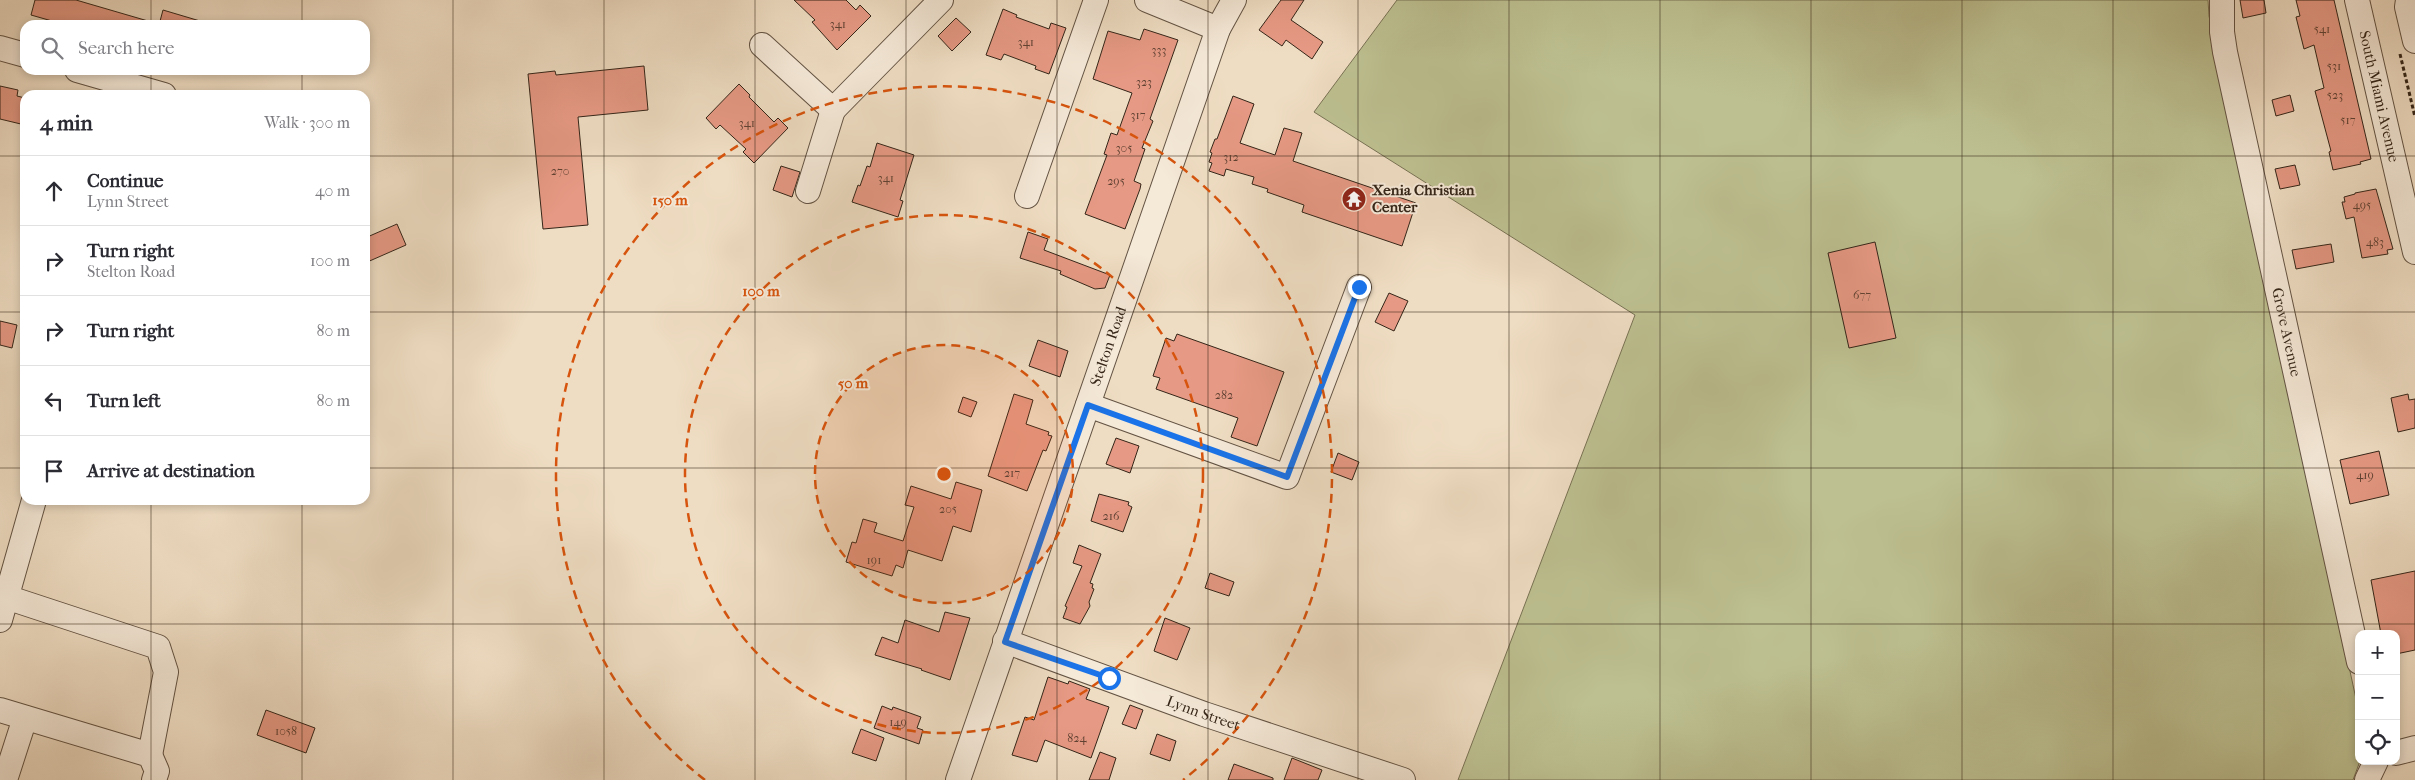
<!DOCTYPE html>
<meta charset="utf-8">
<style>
:root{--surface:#fff;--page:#f2f2f3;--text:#2b2b33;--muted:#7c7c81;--line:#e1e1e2}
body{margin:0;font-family:"IM FELL French Canon",serif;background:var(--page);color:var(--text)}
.controls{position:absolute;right:15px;bottom:15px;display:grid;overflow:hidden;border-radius:10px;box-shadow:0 2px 8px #0003}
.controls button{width:45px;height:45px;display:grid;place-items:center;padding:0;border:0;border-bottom:1px solid var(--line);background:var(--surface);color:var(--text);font:25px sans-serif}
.stop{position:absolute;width:15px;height:15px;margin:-11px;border:4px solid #1a73e8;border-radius:50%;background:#fff}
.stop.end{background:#1a73e8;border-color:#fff;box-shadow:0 1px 5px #0008}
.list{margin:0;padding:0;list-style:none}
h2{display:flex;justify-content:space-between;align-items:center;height:65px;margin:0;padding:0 20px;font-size:21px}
h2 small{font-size:16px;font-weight:400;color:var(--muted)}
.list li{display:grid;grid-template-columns:32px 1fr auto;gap:15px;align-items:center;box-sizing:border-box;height:70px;padding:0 20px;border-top:1px solid var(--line)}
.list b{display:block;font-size:19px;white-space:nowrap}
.list p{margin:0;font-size:16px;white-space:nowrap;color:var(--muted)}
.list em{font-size:16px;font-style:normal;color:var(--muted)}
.icon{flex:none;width:28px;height:28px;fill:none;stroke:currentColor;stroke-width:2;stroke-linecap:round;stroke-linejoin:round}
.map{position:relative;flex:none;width:2415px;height:780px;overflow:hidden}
.search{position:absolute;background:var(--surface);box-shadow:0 2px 8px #0003;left:20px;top:20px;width:350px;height:55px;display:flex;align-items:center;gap:12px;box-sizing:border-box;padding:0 18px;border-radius:15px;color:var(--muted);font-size:19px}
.panel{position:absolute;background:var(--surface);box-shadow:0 2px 8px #0003;left:20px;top:90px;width:350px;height:415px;border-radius:15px}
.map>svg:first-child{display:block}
.green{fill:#bdc091;stroke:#787254}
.building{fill:#e69984;stroke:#342518}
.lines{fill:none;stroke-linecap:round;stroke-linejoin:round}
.minor-casing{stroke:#635343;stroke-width:26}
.path{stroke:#342518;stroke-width:3;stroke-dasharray:4 2.5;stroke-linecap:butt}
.minor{stroke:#f5e9d8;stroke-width:24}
.route{stroke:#1a73e8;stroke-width:6}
.grid{fill:none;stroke:#342518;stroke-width:1;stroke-opacity:0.55}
.ring{fill:none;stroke:#d6540d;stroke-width:2.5;stroke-dasharray:9 6}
.labels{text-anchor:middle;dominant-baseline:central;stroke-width:4;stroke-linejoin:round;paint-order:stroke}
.number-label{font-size:12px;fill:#604233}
.street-label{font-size:15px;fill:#342518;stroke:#f5e9d8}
.poi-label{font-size:15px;font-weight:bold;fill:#342518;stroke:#f5e9d8;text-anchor:start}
.centre{fill:#d6540d;stroke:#f5e9d8;stroke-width:2.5}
.ring-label{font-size:15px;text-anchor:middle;font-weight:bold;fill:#d6540d;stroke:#f5e9d8;stroke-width:4;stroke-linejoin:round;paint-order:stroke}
</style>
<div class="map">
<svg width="2415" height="780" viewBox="0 0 2415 780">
<rect width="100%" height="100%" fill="#efddc3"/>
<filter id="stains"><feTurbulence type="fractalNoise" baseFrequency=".004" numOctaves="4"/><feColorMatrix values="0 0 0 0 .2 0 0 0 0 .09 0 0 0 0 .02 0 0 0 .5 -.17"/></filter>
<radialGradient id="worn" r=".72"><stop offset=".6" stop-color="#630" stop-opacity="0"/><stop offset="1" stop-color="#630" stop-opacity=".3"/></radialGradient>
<polygon class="green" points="1397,0 2208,0 2209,16 2356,699 2360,761 2353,780 1458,780 1635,315 1314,112"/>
<g class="building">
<polygon points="35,0 76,0 148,21 148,25 66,25 31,15"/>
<polygon points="794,0 846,0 856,10 860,5 871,16 837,50 812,22 815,20"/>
<polygon points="1281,0 1304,0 1291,20 1323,42 1312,59 1286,40 1282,46 1259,30"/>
<polygon points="2240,0 2264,0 2266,13 2243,18"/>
<polygon points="2296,0 2334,0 2371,159 2360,162 2361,164 2333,170 2329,152 2331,151 2315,91 2324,88 2314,45 2304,49 2296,17 2300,16"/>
<polygon points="1003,9 1017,15 1016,17 1049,29 1051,23 1066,28 1049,74 1035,69 1036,66 1004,54 1001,60 986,55"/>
<polygon points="163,10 200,21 200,25 159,25"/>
<polygon points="956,18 971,32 952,51 938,36"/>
<polygon points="1144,29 1178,40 1150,119 1153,121 1142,148 1145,149 1134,181 1141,184 1140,189 1125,229 1085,214 1107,155 1104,154 1111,133 1117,135 1132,93 1093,79 1108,31 1140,40"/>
<polygon points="644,66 648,110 578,117 588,225 543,229 528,74 555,71 556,75"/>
<polygon points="739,84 750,95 749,97 774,122 778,118 788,128 754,163 743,152 746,149 720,125 716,129 706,118"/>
<polygon points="0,86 18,90 17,96 25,98 25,125 0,119"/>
<polygon points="2290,95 2294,111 2276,116 2272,100"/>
<polygon points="1233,96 1254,104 1240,143 1275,155 1284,128 1302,133 1293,161 1416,203 1402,246 1302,212 1304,205 1267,192 1268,189 1252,184 1254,177 1226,169 1224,176 1209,171 1212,163 1209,162 1212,153 1210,152 1215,139 1217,139"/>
<polygon points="877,143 914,155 900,200 903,201 898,217 852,202 858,185 860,186 867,166 870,167"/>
<polygon points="2295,165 2300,185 2280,189 2275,169"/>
<polygon points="781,166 800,172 792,197 773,190"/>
<polygon points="2376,189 2393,249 2387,250 2388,254 2362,258 2354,217 2346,219 2342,202 2345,202 2344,197 2355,194 2355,193"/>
<polygon points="397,224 406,245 365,263 365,238"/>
<polygon points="1028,232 1048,239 1044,250 1110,275 1105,288 1095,289 1060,274 1061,271 1020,258"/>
<polygon points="1875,242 1896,338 1849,348 1828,253"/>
<polygon points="2331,244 2334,262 2296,269 2292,250"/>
<polygon points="1389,293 1408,301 1394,331 1375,322"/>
<polygon points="0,321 17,325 12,348 0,345"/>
<polygon points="1177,334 1284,372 1257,446 1231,437 1238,418 1156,389 1160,378 1153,376 1166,338 1174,341"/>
<polygon points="1038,340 1068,351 1060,377 1029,366"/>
<polygon points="1014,394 1033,400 1026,424 1049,432 1048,435 1052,436 1046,451 1043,450 1027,491 988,476"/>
<polygon points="2408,394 2409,400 2415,399 2415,428 2398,432 2391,398"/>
<polygon points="963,397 977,402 971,417 958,412"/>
<polygon points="1116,438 1139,446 1130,473 1106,464"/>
<polygon points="2379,451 2389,495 2350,504 2340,460"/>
<polygon points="1338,453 1359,462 1352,480 1331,472"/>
<polygon points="956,482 982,490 971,532 953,526 942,561 908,550 903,568 896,565 892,576 846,562 852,542 856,543 863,519 877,523 874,532 903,541 914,507 905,505 911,486 951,499"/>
<polygon points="1099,494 1129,502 1128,505 1132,507 1123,532 1091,521"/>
<polygon points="1079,545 1101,554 1090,583 1093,584 1092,588 1094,589 1089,602 1090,606 1080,624 1063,618 1067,607 1065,606 1082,566 1073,563"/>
<polygon points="2415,571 2415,650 2396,654 2396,634 2381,634 2371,580"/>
<polygon points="1210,573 1234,582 1229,596 1205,588"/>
<polygon points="945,612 970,618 950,680 921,670 922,669 875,655 882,637 898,643 905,620 939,632"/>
<polygon points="1165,618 1190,628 1177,660 1154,651"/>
<polygon points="1048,677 1068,684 1069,681 1090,689 1086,699 1109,707 1091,758 1045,740 1037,762 1012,755 1025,717 1034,720"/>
<polygon points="1130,705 1143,710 1136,729 1122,724"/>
<polygon points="882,706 892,710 893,707 921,717 917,728 923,730 919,744 874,728"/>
<polygon points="266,710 315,728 306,753 257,735"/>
<polygon points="861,729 884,738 876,761 852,753"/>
<polygon points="1157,734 1176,741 1170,761 1150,754"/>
<polygon points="1100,752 1116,758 1109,780 1089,780"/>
<polygon points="1292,758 1322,770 1318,780 1284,780"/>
<polygon points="1234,764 1273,778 1273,780 1228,780"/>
</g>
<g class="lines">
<defs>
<g id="minor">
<polyline points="1147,0 1218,29"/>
<path id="s1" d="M 2222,0 L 2222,32 L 2225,52 L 2359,662"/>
<path id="s2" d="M 2357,0 L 2415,252"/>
<polyline points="2408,0 2407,7 2415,41"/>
<polyline points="762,45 833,110 941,0"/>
<polyline points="0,48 25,55"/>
<polyline points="77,70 164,95"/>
<polyline points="808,191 833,110"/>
<polyline points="1027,196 1096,0"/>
<polyline points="1088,405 1287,477 1359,287"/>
<polyline points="6,597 158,647 166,672 150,755"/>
<polyline points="0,620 34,500"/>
<path id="s3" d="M 1005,641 L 1204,714 L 1403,780"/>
<polyline points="0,710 150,755 157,771 154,780"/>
<polyline points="2396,753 2415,748"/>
<polyline points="5,780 25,718"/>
<path id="s4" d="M 958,780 L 1218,29 L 1234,0"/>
<polyline points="2367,780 2376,761"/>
</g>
</defs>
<use href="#minor" class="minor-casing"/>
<polyline class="path" points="2400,54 2415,117"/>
<use href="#minor" class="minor"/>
</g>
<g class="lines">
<polyline class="route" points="1109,678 1005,642 1088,405 1287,477 1359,287"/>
</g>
<path class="grid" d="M 151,0 L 151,25M 302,0 L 302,25M 453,0 L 453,780M 604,0 L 604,780M 755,0 L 755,780M 906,0 L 906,780M 1057,0 L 1057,780M 1208,0 L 1208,780M 1358,0 L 1358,780M 1509,0 L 1509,780M 1660,0 L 1660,780M 1811,0 L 1811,780M 1962,0 L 1962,780M 2113,0 L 2113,780M 2264,0 L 2264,780M 151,70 L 151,95M 302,70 L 302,95M 0,156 L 25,156M 365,156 L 2415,156M 0,312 L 25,312M 365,312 L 2415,312M 0,468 L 25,468M 365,468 L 2415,468M 151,500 L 151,780M 302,500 L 302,780M 0,624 L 2415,624"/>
<circle cx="944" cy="474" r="129" fill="#d6540d" fill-opacity=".12"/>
<g class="ring">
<circle cx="944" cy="474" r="129"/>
<circle cx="944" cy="474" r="259"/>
<path d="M705 780A388 388 0 1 1 1183 780"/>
</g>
<defs>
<symbol id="temple-disc" viewBox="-11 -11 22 22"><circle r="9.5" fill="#8f2418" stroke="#f5e9d8"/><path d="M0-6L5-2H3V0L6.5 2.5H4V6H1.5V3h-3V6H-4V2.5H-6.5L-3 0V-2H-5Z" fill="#fff"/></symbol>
</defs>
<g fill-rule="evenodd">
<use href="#temple-disc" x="1340" y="185" width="28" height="28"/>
</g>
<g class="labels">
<g class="number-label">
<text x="838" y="24">341</text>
<text x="2322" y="29">541</text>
<text x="1026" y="42">341</text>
<text x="1159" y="50">333</text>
<text x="2334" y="66">531</text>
<text x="1144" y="82">323</text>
<text x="2335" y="95">523</text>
<text x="1138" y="115">317</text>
<text x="2348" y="120">517</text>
<text x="747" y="123">341</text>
<text x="1124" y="148">305</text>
<text x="1231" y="157">312</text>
<text x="560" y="171">270</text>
<text x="886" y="178">341</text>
<text x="1116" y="181">295</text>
<text x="2362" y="205">495</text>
<text x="2375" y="242">483</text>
<text x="1862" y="295">677</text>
<text x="1224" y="395">282</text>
<text x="1012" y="473">217</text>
<text x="2365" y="475">419</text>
<text x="948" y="509">205</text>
<text x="1111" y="516">216</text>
<text x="874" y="560">191</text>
<text x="898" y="722">149</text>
<text x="286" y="731">1058</text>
<text x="1077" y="738">824</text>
</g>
<g class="street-label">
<text stroke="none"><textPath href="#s2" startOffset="99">South Miami Avenue</textPath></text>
<text stroke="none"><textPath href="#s1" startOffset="339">Grove Avenue</textPath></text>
<text stroke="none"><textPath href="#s4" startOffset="459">Stelton Road</textPath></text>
<text stroke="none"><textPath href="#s3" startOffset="211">Lynn Street</textPath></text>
</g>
<g class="poi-label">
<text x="1372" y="190">Xenia Christian<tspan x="1372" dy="17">Center</tspan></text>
</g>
</g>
<circle cx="944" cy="474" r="8" class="centre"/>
<g class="ring-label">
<text x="670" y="205">150 m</text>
<text x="761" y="296">100 m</text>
<text x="853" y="388">50 m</text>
</g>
<rect width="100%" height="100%" filter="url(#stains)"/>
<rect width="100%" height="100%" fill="url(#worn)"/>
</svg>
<div class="controls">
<button>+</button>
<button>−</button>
<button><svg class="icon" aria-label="locate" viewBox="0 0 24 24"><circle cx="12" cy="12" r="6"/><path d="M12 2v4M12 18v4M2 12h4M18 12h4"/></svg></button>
</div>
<div class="stop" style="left:1109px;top:678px"></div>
<div class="stop end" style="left:1359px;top:287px"></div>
<div class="search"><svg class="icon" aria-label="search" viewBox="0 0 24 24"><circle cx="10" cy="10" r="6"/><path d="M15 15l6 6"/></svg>Search here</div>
<section class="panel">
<h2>4 min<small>Walk · 300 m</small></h2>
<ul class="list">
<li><svg class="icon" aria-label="ahead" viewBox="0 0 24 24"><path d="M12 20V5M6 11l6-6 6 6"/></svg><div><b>Continue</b><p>Lynn Street</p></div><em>40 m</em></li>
<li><svg class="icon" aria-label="right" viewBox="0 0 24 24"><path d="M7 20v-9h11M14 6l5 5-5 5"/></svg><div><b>Turn right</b><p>Stelton Road</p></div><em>100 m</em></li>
<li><svg class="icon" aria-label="right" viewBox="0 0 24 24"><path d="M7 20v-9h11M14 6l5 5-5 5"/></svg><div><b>Turn right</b></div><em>80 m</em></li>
<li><svg class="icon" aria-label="left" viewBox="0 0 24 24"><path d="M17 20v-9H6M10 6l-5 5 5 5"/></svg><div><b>Turn left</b></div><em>80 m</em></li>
<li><svg class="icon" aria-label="arrive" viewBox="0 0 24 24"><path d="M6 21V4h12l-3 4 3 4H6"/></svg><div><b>Arrive at destination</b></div></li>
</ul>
</section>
</div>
